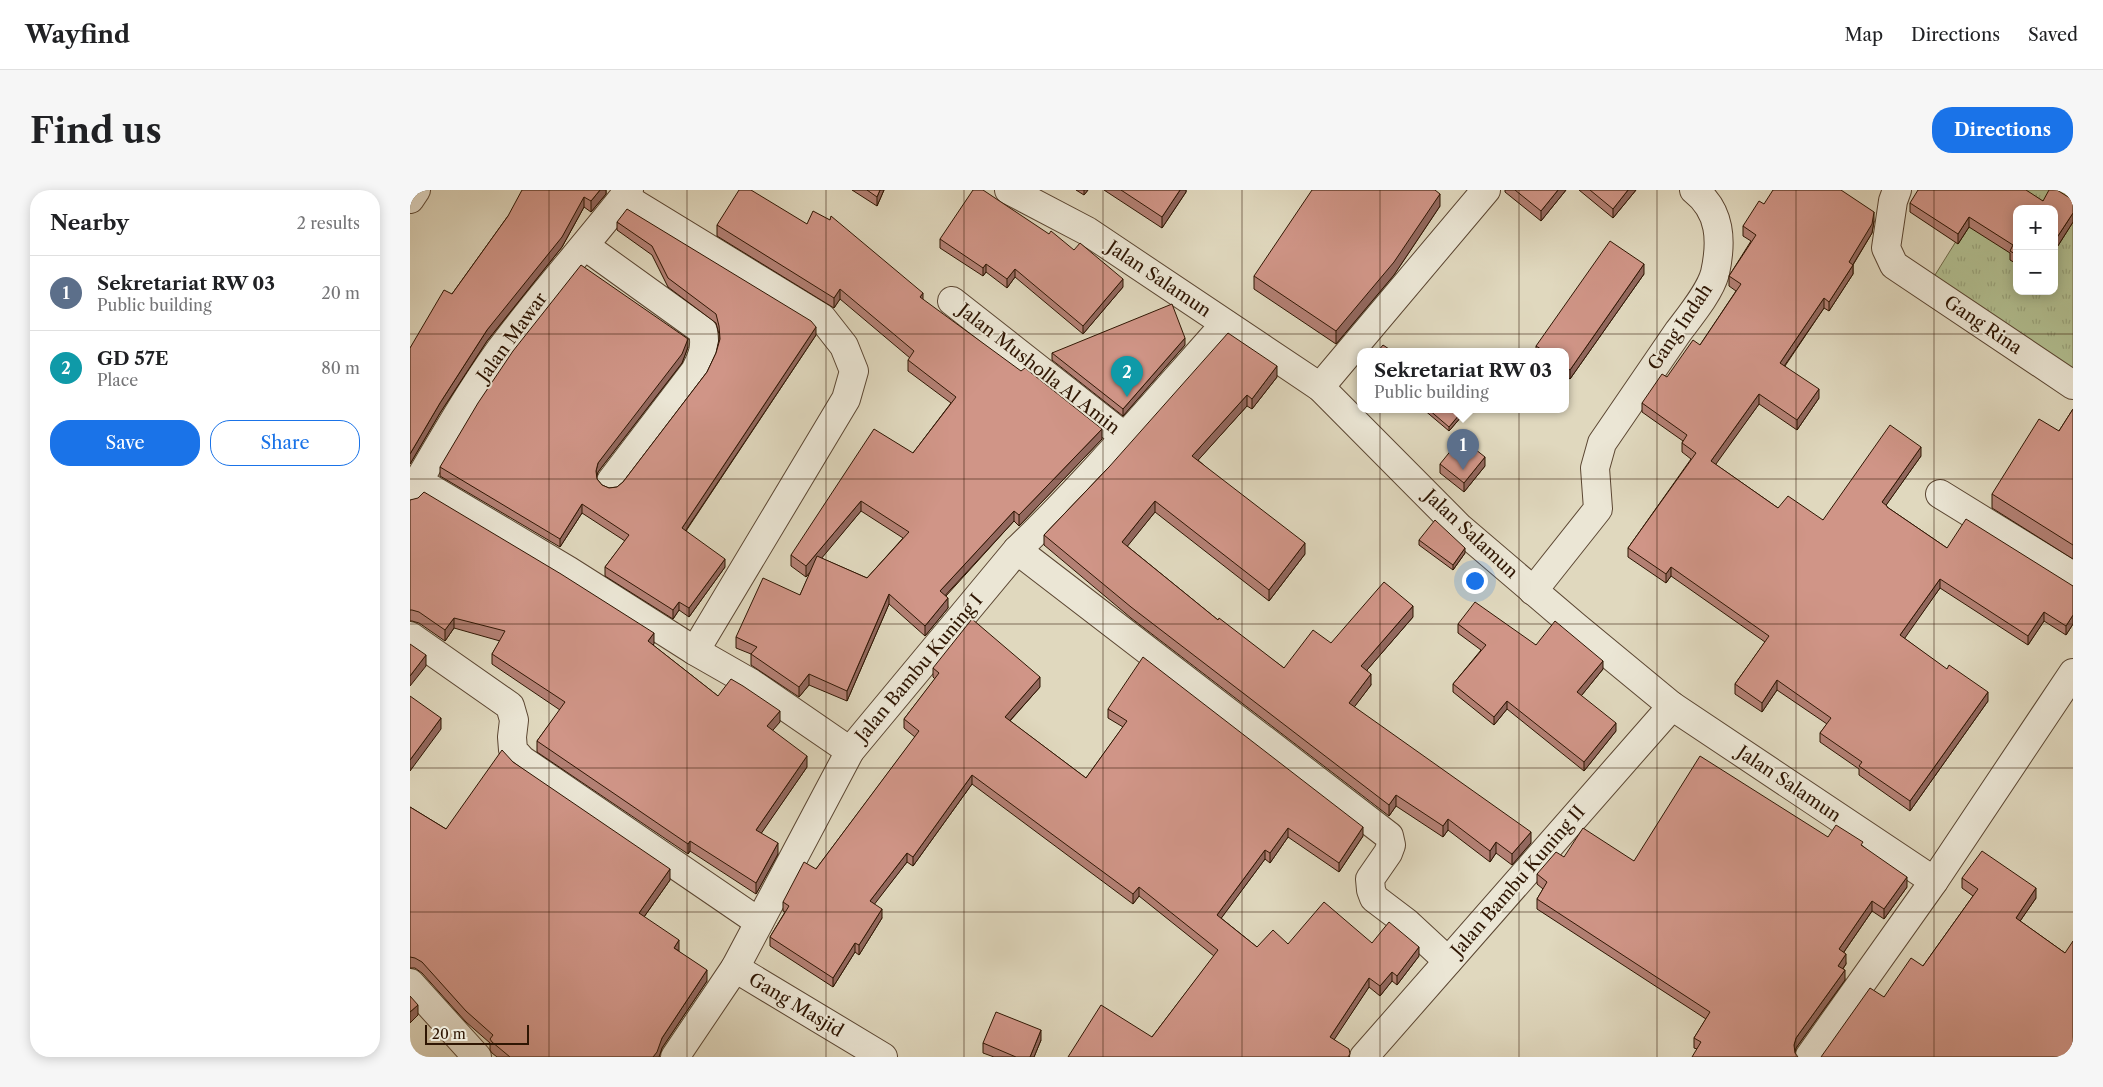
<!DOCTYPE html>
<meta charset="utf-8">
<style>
:root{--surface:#fff;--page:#f6f6f6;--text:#202124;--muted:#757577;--line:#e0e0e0;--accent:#1a73e8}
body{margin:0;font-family:"Libre Caslon Text",serif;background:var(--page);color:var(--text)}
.controls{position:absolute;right:15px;top:15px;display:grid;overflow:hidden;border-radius:10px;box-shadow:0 2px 12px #0003}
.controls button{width:45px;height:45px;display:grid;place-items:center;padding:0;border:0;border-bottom:1px solid var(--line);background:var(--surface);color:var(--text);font:25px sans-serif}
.scale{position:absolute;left:15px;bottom:12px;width:104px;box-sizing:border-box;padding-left:5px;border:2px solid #2f1603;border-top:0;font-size:14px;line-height:18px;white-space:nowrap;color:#2f1603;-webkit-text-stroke:4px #ebe6d5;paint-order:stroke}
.you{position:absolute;left:1064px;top:390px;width:18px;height:18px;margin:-12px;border:4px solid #fff;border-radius:50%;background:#1a73e8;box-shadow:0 0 0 8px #1a73e833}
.badge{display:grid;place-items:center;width:32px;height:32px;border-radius:50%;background:var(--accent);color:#fff;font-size:16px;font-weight:700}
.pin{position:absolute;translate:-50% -41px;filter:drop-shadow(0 1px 2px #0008)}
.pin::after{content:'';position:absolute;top:26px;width:18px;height:15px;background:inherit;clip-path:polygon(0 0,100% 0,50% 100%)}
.popup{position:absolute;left:947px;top:158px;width:212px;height:65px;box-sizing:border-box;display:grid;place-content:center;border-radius:10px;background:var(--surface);filter:drop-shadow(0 1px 4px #0005);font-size:16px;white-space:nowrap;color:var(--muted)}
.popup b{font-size:19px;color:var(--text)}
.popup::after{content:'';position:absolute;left:50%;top:100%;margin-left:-10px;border:10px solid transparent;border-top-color:var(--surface)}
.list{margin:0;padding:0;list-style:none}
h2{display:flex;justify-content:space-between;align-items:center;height:65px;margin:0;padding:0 20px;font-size:21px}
h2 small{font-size:16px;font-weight:400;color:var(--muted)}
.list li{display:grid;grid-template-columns:32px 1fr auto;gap:15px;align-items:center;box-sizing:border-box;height:75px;padding:0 20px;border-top:1px solid var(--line)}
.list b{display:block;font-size:19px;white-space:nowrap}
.list p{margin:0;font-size:16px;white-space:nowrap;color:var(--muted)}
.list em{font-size:16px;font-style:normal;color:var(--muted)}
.actions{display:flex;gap:10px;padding:15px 20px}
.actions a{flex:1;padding:11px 0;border:1px solid var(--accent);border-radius:20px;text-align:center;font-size:18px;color:var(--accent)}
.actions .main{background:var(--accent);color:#fff}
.map{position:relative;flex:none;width:1663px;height:867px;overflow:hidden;border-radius:20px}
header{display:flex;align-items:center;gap:30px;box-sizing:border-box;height:70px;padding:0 25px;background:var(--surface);border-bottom:1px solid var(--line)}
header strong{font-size:24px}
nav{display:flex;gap:28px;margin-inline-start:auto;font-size:18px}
.intro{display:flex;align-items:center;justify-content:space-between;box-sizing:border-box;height:120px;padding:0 30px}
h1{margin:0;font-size:35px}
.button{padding:12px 22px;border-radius:20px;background:var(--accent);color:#fff;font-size:18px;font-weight:700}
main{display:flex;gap:30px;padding:0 30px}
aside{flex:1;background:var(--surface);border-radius:20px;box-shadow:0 2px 12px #0003}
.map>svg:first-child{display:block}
.grass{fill:url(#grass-tufts);stroke:#706a4a;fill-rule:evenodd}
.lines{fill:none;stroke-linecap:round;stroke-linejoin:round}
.minor-casing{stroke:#5b4632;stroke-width:30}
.minor{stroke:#ebe6d5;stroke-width:28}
.wall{fill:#b38074;stroke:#2f1603;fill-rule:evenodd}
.shaded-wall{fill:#92685e;stroke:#2f1603}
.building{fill:#d09587;stroke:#2f1603}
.grid{fill:none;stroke:#2f1603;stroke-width:1;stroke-opacity:0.55}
.labels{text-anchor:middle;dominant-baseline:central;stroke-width:4;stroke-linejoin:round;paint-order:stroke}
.street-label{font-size:18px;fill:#2f1603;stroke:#ebe6d5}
</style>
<header>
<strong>Wayfind</strong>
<nav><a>Map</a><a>Directions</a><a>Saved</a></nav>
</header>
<div class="intro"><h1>Find us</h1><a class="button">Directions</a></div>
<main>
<aside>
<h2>Nearby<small>2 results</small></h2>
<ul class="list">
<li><span class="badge" style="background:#5c6f8a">1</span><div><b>Sekretariat RW 03</b><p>Public building</p></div><em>20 m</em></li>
<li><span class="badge" style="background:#0f9aa8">2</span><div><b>GD 57E</b><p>Place</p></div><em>80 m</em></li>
</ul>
<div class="actions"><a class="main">Save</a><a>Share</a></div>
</aside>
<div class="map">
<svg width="1663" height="867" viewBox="0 0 1663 867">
<defs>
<pattern id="grass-tufts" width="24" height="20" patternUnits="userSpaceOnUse" patternTransform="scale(1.25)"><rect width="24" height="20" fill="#b2bf91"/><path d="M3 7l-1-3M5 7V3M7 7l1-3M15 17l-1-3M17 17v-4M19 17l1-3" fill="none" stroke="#99a37b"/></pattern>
</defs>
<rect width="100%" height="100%" fill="#e0d8be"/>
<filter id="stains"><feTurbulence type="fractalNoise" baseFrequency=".004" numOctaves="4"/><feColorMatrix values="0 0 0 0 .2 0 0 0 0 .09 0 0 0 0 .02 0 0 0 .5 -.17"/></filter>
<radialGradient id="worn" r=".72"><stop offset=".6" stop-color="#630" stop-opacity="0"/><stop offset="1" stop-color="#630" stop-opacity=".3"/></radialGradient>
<path class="grass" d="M 1578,0 L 1663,0 L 1663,187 L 1520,93 ZM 1607,19 L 1644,19 L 1644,101 L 1607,101 Z"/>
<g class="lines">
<defs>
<g id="minor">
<polyline points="599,0 677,41 910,197 1050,338 1165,436 1262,516 1524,691"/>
<polyline points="1487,0 1483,11 1476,58 1484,75 1663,195"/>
<polyline points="214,7 412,128 434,156 444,181 436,209 285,461"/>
<polyline points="0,9 6,0"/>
<path d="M 175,56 L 293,141 C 296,157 293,166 285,181 L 201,291"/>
<polyline points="542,111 715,247"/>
<polyline points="910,197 1076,0"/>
<polyline points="8,291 159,381 285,461 341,493 440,561"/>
<polyline points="1530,304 1663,386"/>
<path d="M 0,305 C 29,256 57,206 90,160 C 131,105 177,54 219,0"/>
<polyline points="607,360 979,646 981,655 978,663 960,689 961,700 964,708 997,733 1038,771"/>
<path d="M 1123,401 L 1188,319 L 1185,278 L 1192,253 C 1217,216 1243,179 1268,142 C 1280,126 1300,102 1305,83 C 1312,51 1311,21 1284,0"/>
<polyline points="0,446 100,516 104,530 102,547 103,560 112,570 349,732"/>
<polyline points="325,778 473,867"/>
<polyline points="0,793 67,867"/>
<path d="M 265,867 L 325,778 L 440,561 L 607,360 C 681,289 747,210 815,134"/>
<polyline points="954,867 1262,516"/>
<polyline points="1399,867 1524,691 1663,483"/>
</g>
</defs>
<use href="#minor" class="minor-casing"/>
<use href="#minor" class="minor"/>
</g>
<g class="wall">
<polygon points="196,0 196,4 181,22 174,17 152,57 77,151 30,223 0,274 0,158 42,104 98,26"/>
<polygon points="442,0 474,0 467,16"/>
<polygon points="666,0 678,0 674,5"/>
<polygon points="694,0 776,0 776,2 752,38"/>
<polygon points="1095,0 1156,0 1131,31 1095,2"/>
<polygon points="1169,0 1226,0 1203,28"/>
<polygon points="1663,10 1663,32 1644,62 1607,19 1607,74 1600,70 1600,63 1559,37 1548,54 1500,22 1500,13"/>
<polygon points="1354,14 1464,31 1462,43 1443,75 1443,84 1419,121 1414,118 1375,176 1409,208 1387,240 1349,214 1305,274 1368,318 1413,330 1511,266 1476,315 1477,317 1537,358 1663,396 1663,434 1656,445 1634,431 1618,455 1530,398 1494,448 1578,511 1500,621 1449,585 1449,579 1410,552 1410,543 1417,534 1367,500 1352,522 1325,504 1325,494 1355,452 1261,386 1256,393 1218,367 1218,358 1281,269 1272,262 1272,253 1273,251 1232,222 1232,213 1290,155 1326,101 1319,96 1319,86 1341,51 1333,46 1333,36"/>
<polygon points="1030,16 984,85 926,154 844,99 844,86"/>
<polygon points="207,32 406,145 276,341 315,377 279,427 269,420 263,429 195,386 195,377 215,351 172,323 150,357 30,286 30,277 278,157 272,173 188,282 186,287 187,289 192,295 199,298 207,297 213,292 297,182 306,163 309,149 309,144 306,133 258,97 242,65 207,40"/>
<path d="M 307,35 L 513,110 L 692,249 L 609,336 L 604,331 L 536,406 L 538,418 L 515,446 L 479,414 L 437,511 L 399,495 L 389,507 L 341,475 L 341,464 L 326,458 L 326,447 L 390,405 L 402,379 L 396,387 L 381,376 L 381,365 L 503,263 L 541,213 L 498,181 L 498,170 L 500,168 L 430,109 L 424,118 L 307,46 ZM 451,321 L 493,348 L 457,388 L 411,368 Z"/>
<polygon points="530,49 664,60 713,97 673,144 605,87 597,98 576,82 573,86 530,58"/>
<polygon points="1234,84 1160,189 1156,186 1156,161 1126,161 1126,156"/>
<polygon points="775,155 713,226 642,170 642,163"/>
<polygon points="867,187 842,219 837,216 788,270 895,364 859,411 745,322 717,356 808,430 874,478 921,453 1003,427 957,480 961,495 944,517 1121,653 1102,675 1086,663 1080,672 1038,640 1033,647 986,616 979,626 721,428 634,355 634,345 699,277"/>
<polygon points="1013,219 1058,219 1039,241"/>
<polygon points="1663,219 1663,369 1582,318 1582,304 1649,241"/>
<polygon points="1030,274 1075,276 1054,302 1030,283"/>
<polygon points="0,310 244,454 243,455 308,506 370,532 362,540 397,577 351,643 368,664 346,704 280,661 278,664 127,562 127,551 150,520 82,474 82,464 90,451 44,438 35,451 9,433 2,431 0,431"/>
<polygon points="1009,350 1055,363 1043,380 1009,355"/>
<polygon points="1048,434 1126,455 1193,479 1171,506 1206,541 1174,581 1097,519 1084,535 1043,502 1043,494 1071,460 1048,443"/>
<polygon points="523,478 630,497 600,531 676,588 713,537 698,528 698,519 953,646 929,682 878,647 860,673 855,669 811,728 847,757 878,754 962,753 1009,766 987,795 982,791 970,806 959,797 924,849 940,867 742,847 804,766 729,706 723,714 562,594 503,676 497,672 464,714 472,728 449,765 445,762 423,797 360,756 360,747 375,722 373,721 373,712 406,679 505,547 494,538 494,529 525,489 523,487"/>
<polygon points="103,572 260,690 234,727 269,761 297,791 252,858 249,867 87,867 82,863 80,860 80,853 56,832 12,783 5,778 0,778 0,617 36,639"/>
<polygon points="1418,647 1453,656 1497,697 1474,729 1462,721 1434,762 1436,774 1433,779 1435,790 1386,858 1385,862 1287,859 1284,858 1284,848 1296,829 1127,719 1127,709 1133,699 1127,694 1127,684 1154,667 1224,671"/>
<polygon points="1552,688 1626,708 1610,731 1655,763 1663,867 1474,807 1513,776 1563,706 1552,698"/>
<polygon points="631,850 624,867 584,867 573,863 573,853"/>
</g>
<g class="shaded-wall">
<polygon points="190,0 196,0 196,4 181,22 181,11"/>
<polygon points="470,0 474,0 467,16 467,7"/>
<polygon points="674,0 678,0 674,5"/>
<polygon points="770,0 776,0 776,2 752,38 752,27"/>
<polygon points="1148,0 1156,0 1131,31 1131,21"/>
<polygon points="1218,0 1226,0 1203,28 1203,19"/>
<polygon points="1030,4 1030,16 984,85 926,154 926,141"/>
<polygon points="174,7 174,17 152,57 77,151 30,223 0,274 0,264 30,213 77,140"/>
<polygon points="1464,22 1464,31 1462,43 1439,81 1439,72"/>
<polygon points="1663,23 1663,32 1644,62 1644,52"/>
<polygon points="1559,27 1559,37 1548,54 1548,44"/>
<polygon points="576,74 576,82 573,86 573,78"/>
<polygon points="1234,74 1234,84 1160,189 1160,180"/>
<polygon points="1443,75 1443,84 1419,121 1419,112"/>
<polygon points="605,79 605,87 597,98 597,89"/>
<polygon points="713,89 713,97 673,144 673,136"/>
<polygon points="430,99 430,109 424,118 424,108"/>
<polygon points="513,103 513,114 510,107"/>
<polygon points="1414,108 1414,118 1370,182 1370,173"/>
<polygon points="406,137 406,145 272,346 272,338"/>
<polygon points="775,148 775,155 713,226 713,219"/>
<polygon points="278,149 278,157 272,173 188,282 186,289 186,281 188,273"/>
<polygon points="867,176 867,187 842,219 842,209"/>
<polygon points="1409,199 1409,208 1387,240 1387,230"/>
<polygon points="1349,204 1349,214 1301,281 1301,271"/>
<polygon points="837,205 837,216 782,277 782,266"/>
<polygon points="1054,219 1058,219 1039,241 1039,237"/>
<polygon points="692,239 692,249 609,336 609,325"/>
<polygon points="1511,257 1511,266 1472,321 1472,312"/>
<polygon points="1075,267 1075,276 1054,302 1054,293"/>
<polygon points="451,311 451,321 396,387 396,376"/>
<polygon points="745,311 745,322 712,363 712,352"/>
<polygon points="172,314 172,323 150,357 150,349"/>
<polygon points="604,321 604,331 530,411 530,401"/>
<polygon points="895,353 895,364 859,411 859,400"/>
<polygon points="1055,358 1055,363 1043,380 1043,375"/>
<polygon points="315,369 315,377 279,427 279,418"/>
<polygon points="1261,377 1261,386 1256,393 1256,384"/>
<polygon points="1530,389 1530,398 1490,455 1490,445"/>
<polygon points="479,404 479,414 437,511 437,501"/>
<polygon points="538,408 538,418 515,446 515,436"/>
<polygon points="269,412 269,420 263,429 263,420"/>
<polygon points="1003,416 1003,427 951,487 951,476"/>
<polygon points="1634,422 1634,431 1618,455 1618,446"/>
<polygon points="1663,425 1663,434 1656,445 1656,436"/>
<polygon points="44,428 44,438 35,451 35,440"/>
<polygon points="244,443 244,454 238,462 238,451"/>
<polygon points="16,465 16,476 0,496 0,486"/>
<polygon points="1193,471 1193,479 1167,511 1167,502"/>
<polygon points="399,484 399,495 389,507 389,497"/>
<polygon points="961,484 961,495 939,524 939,513"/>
<polygon points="630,487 630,497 595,536 595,527"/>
<polygon points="1367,490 1367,500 1352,522 1352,513"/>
<polygon points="1578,502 1578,511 1500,621 1500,611"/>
<polygon points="1097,511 1097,519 1084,535 1084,527"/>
<polygon points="370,521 370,532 357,547 357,536"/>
<polygon points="31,528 31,539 0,581 0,570"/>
<polygon points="1206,533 1206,541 1174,581 1174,572"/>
<polygon points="397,566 397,577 346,651 346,640"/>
<polygon points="562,585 562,594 503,676 503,667"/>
<polygon points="986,605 986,616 979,626 979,615"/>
<polygon points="1038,629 1038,640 1033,647 1033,636"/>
<polygon points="953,637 953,646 929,682 929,673"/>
<polygon points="878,638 878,647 860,673 860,663"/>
<polygon points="1121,642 1121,653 1102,675 1102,664"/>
<polygon points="280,651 280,661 278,664 278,654"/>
<polygon points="1086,652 1086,663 1080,672 1080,661"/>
<polygon points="368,653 368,664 346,704 346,693"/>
<polygon points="855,660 855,669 807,734 807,725"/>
<polygon points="497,663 497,672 460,720 460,711"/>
<polygon points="260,679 260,690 229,734 229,723"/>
<polygon points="1497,687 1497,697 1474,729 1474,719"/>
<polygon points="729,697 729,706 723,714 723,704"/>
<polygon points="1626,698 1626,708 1606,737 1606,728"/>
<polygon points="1462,711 1462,721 1429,769 1429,759"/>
<polygon points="472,719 472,728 449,765 449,755"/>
<polygon points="269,750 269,761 264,758"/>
<polygon points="445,753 445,762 423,797 423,788"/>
<polygon points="1009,757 1009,766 987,795 987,786"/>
<polygon points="1436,764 1436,774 1428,785 1428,776"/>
<polygon points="297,780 297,791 252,858 249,867 243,867 252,848"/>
<polygon points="1435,780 1435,790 1386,858 1384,865 1384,855 1386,848"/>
<polygon points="982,782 982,791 970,806 970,796"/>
<polygon points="959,788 959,797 920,856 920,847"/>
<polygon points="8,815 8,825 0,833 0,822"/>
<polygon points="631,840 631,850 624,867 620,867"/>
</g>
<g class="building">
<polygon points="112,0 190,0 181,11 174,7 152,47 77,140 30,213 0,264 0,158 34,100 42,104 98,26"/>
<polygon points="329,0 341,0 397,34 403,21 420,30 421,26 513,103 510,107 611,181 615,178 692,239 609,325 604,321 530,401 538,408 515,436 479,404 437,501 399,484 389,497 341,464 347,457 326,447 353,388 390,405 407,366 457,388 499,342 451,311 396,376 381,365 464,239 503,263 546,207 498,170 504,161 430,99 424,108 307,35"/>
<polygon points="457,0 470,0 467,7"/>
<polygon points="563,0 573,0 639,44 641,41 664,60 670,53 713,89 673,136 605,79 597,89 576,74 573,78 530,49"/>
<polygon points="711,0 770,0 752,27"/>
<polygon points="902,0 1025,0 1030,4 984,72 926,141 844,86"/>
<polygon points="1105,0 1148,0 1131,21"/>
<polygon points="1180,0 1218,0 1203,19"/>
<polygon points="1363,0 1431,0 1464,22 1462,34 1439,72 1443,75 1419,112 1414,108 1370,173 1409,199 1387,230 1349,204 1301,271 1368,318 1378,306 1413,330 1480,235 1511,257 1472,312 1477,316 1477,317 1537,358 1556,329 1663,396 1663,425 1656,436 1634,422 1618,446 1530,389 1490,445 1537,479 1539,475 1578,502 1500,611 1449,576 1452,572 1410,543 1421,528 1367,490 1352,513 1325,494 1359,446 1261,377 1256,384 1218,358 1286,263 1272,253 1277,245 1232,213 1252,184 1257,187 1283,150 1290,155 1331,94 1319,86 1346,45 1333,36 1349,11 1354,14"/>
<polygon points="1508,0 1616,0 1633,11 1639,0 1647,0 1663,10 1663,23 1644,52 1644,19 1607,19 1607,65 1600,61 1603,55 1559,27 1548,44 1500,13"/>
<polygon points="217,19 401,131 406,137 272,338 315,369 279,418 269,412 263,420 195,377 219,345 172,314 150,349 30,277 68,213 103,161 171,75 278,149 272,164 188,273 186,281 187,289 192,295 199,298 207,297 213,292 297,182 306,163 310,149 309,136 306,124 258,88 242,56 207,32"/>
<polygon points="1200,51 1234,74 1160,180 1156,177 1156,161 1134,161 1126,156"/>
<polygon points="762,114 775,148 713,219 642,163"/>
<polygon points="818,143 867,176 842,209 837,205 782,266 895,353 859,400 745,311 712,352 808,430 809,428 874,478 903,440 921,453 974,392 1003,416 951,476 961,484 939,513 1121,642 1102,664 1086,652 1080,661 1038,629 1033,636 986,605 979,615 721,417 634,345 699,277"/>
<polygon points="973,155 982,161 968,161"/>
<polygon points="1018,219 1054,219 1039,237"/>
<polygon points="1663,219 1663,355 1582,304 1629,229 1649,241"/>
<polygon points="1051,248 1075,267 1054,293 1030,274"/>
<polygon points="14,302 151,384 244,443 238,451 308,506 321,489 333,496 370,521 357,536 397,566 346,640 368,653 346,693 280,651 278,654 127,551 155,512 82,464 95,441 44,428 35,440 9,422 2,420 0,420 0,310 8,308"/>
<polygon points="1025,330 1055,358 1043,375 1009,350"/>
<polygon points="1065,412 1126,455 1145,431 1193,471 1167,502 1206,533 1174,572 1097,511 1084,527 1043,494 1076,455 1048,434"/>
<polygon points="562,429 630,487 595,527 676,588 717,531 698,519 733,467 953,637 929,673 878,638 860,663 855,660 807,725 847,757 863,740 878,754 914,712 962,753 979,732 1009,757 987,786 982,782 970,796 959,788 920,847 939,859 940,864 938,867 658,867 691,815 742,847 808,760 729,697 723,704 562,585 503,667 497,663 460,711 472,719 449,755 445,753 423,788 360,747 379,716 373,712 394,672 406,679 509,541 494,529 529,483 523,478"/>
<polygon points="0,454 16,465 0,486"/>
<polygon points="0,506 31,528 0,570"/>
<polygon points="92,560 103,572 260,679 229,723 269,750 264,758 297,780 252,848 247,862 243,867 100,867 82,852 80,849 83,845 56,821 12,772 5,768 0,767 0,617 36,639"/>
<polygon points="1290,566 1418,647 1426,635 1453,652 1451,655 1497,687 1474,719 1462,711 1429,759 1436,764 1428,776 1435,780 1386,848 1384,855 1385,863 1388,867 1282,867 1291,852 1284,848 1300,822 1127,709 1137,692 1127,684 1146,662 1154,667 1173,638 1224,671"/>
<polygon points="1572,661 1626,698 1606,728 1655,763 1663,751 1663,867 1411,867 1460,798 1474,807 1501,768 1513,776 1568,699 1552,688"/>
<polygon points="0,806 8,815 0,822"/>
<polygon points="586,822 631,840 620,867 606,867 573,853"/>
</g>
<path class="grid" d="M 139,0 L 139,867M 277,0 L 277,867M 416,0 L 416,867M 554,0 L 554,867M 693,0 L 693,867M 832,0 L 832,867M 970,0 L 970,867M 1109,0 L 1109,867M 1247,0 L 1247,867M 1386,0 L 1386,867M 1524,0 L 1524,867M 0,144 L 1663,144M 0,289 L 1663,289M 0,434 L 1663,434M 0,578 L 1663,578M 0,722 L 1663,722"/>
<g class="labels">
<g class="street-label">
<text transform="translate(749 89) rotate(34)">Jalan Salamun</text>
<text transform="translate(1573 135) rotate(34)">Gang Rina</text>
<text transform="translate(1270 137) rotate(-56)">Gang Indah</text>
<text transform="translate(102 147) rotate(-54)">Jalan Mawar</text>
<text transform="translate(629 179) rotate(38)">Jalan Musholla Al Amin</text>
<text transform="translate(1061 344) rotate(43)">Jalan Salamun</text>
<text transform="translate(509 478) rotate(-50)">Jalan Bambu Kuning I</text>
<text transform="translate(1379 594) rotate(34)">Jalan Salamun</text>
<text transform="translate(1108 691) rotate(-49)">Jalan Bambu Kuning II</text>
<text transform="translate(386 815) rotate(31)">Gang Masjid</text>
</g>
</g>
<rect width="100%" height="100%" filter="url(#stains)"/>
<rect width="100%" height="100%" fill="url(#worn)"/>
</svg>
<div class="controls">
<button>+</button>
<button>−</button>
</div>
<div class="scale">20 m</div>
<div class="you"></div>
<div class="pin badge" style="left:1053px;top:280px;background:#5c6f8a">1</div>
<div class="popup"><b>Sekretariat RW 03</b>Public building</div>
<div class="pin badge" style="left:717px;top:207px;background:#0f9aa8">2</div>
</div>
</main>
